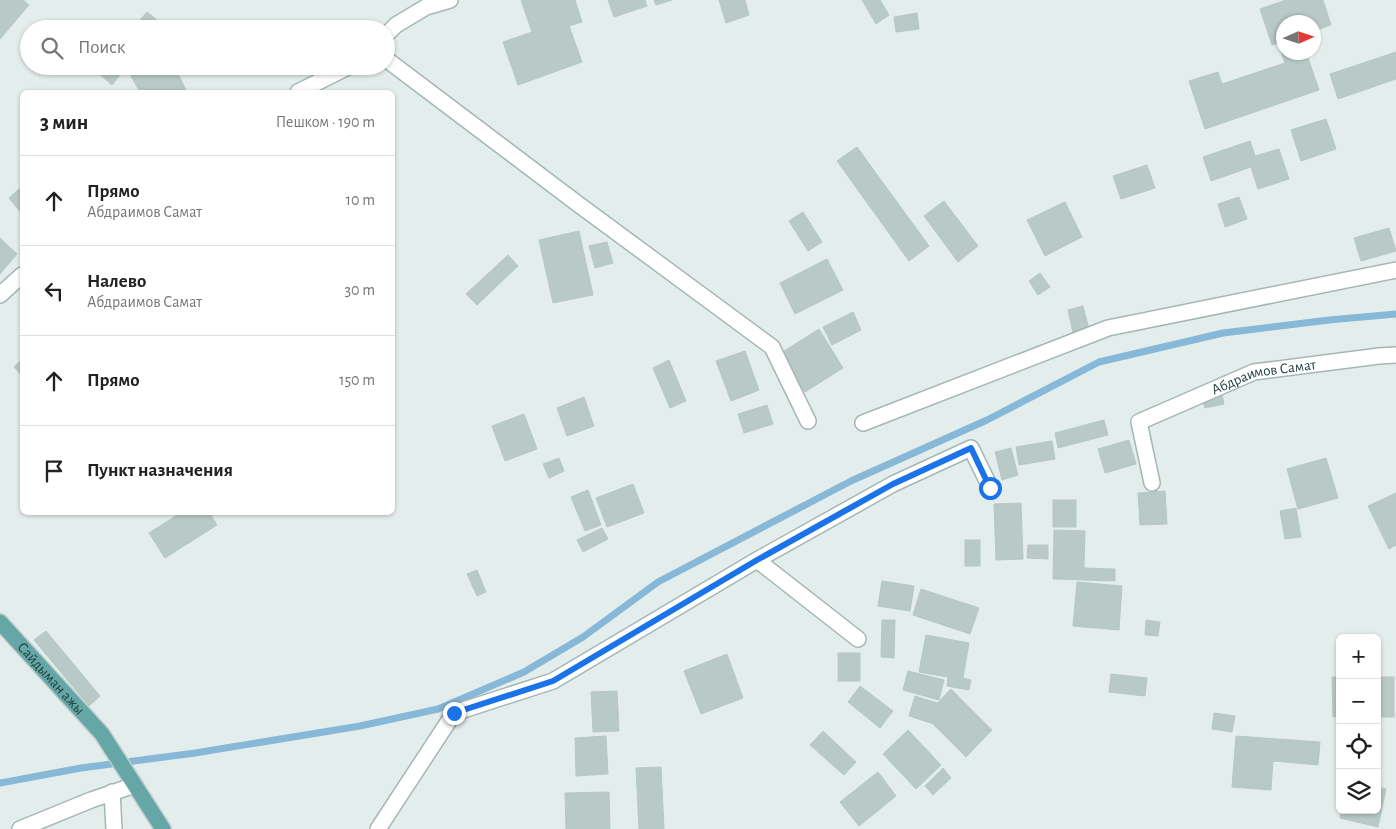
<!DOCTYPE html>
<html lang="ru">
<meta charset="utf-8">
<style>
:root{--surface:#fff;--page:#f2f2f2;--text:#222;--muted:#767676;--line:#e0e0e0}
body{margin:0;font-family:"Alegreya Sans",sans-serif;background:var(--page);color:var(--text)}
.controls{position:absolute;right:15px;bottom:15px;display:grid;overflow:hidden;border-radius:8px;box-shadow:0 1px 4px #0004}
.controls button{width:45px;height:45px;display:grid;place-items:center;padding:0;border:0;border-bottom:1px solid var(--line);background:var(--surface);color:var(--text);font:25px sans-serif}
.compass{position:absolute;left:1276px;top:15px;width:45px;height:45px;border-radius:50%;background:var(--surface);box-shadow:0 1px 4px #0004;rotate:87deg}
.stop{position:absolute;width:15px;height:15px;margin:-11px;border:4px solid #1a73e8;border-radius:50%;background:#fff}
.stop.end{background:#1a73e8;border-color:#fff;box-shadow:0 1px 5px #0008}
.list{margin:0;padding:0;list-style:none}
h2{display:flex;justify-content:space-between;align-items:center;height:65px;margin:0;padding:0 20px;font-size:21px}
h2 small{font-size:16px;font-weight:400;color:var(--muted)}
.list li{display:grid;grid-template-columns:32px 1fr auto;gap:15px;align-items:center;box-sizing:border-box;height:90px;padding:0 20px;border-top:1px solid var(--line)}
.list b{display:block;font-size:19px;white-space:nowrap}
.list p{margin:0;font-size:16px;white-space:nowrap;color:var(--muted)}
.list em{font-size:16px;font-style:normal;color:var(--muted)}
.icon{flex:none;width:28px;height:28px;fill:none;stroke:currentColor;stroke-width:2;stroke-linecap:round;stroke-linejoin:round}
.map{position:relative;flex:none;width:1396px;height:829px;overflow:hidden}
.search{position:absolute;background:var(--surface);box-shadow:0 1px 4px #0004;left:20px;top:20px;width:375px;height:55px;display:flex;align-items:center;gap:12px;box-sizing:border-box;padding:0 18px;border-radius:28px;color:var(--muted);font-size:19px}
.panel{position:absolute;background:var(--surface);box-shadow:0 1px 4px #0004;left:20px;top:90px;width:375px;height:425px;border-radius:8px}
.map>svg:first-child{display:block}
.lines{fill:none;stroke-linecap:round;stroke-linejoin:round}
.stream{stroke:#87b8d7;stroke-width:7}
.building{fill:#b8c9c6;stroke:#b5c8c5}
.minor-casing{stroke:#a5b7b5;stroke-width:18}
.major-casing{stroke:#c1caca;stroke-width:18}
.minor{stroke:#fff;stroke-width:15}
.major{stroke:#64a7a6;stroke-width:15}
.route{stroke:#1a73e8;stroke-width:6}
.labels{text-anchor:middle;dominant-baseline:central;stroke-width:4;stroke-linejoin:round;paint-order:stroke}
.street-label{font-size:15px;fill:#214140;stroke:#f4faf9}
</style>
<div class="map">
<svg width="1396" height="829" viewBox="0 0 1396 829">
<rect width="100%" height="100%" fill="#e3eeec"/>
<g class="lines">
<polyline class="stream" points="0,783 81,768 195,753 360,726 438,709 524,672 583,637 658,582 851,481 987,420 1099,362 1223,333 1329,320 1396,314"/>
</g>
<g class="building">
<polygon points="0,0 23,0 29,5 0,39"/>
<polygon points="521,0 575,0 582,22 569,26 582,62 518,85 503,42 532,32"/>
<polygon points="608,0 645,0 647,6 614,17"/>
<polygon points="654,0 672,0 656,5"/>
<polygon points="719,0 745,0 749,15 726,23"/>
<polygon points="862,0 880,0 889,15 876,24"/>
<polygon points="1286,0 1323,0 1331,25 1314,31 1314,22 1284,22 1284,41 1272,45 1260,9"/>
<polygon points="147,12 168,29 139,29 135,26"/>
<polygon points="917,13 919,29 896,32 894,17"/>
<polygon points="1284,51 1284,52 1306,52 1319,90 1205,129 1189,81 1218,72 1222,84 1285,63 1281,52"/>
<polygon points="1396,52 1396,79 1338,99 1330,74"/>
<polygon points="90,66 127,66 112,85"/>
<polygon points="149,66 174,66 187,92 140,92 131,76"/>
<polygon points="186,66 204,66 191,74"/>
<polygon points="1326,119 1336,149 1301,161 1291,130"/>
<polygon points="1250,141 1255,156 1279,149 1289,179 1258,189 1251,167 1211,181 1203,157"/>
<polygon points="857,147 929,246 909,261 837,161"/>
<polygon points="1147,165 1155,188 1121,199 1113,176"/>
<polygon points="19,189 22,193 22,214 9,198"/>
<polygon points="1239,197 1247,219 1225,227 1218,204"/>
<polygon points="944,201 978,246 958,262 924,216"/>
<polygon points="1065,202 1082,237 1045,256 1027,220"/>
<polygon points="803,212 822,242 808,251 789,221"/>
<polygon points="1389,228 1396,251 1361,261 1354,238"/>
<polygon points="579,231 593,295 553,303 539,240"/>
<polygon points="0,238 17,254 0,274"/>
<polygon points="607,242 613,263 595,268 589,246"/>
<polygon points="508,255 518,266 477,305 466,294"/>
<polygon points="827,259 843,290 795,314 780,283"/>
<polygon points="1040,273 1050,287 1038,295 1029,281"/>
<polygon points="1083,306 1089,329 1073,333 1068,310"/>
<polygon points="853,312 861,330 832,345 823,327"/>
<polygon points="819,329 843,368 805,392 781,353"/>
<polygon points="745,351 759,390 731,401 716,361"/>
<polygon points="22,359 22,376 14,367"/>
<polygon points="669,360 686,401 670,408 653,368"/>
<polygon points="1221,390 1224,404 1205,408 1201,395"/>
<polygon points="584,397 594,426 567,436 557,408"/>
<polygon points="767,405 773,424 744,433 738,414"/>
<polygon points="524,414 537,449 505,461 492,426"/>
<polygon points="1104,420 1108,435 1058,448 1055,433"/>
<polygon points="1129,440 1136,464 1105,473 1098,449"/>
<polygon points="1052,441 1055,459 1019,465 1016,447"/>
<polygon points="1011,448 1018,475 1002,480 995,452"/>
<polygon points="559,458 564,471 549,478 543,464"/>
<polygon points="1326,458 1338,498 1298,509 1287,469"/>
<polygon points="633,484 644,513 607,527 596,498"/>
<polygon points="588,490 601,525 585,531 571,497"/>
<polygon points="1165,491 1167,524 1140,525 1138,493"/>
<polygon points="1396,493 1396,545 1389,549 1368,506"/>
<rect x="1053" y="500" width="23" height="27"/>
<polygon points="1021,503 1023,559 996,560 994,504"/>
<polygon points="1296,508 1301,537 1285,539 1280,511"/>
<polygon points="182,512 209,512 217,525 165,558 149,533"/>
<polygon points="602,528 608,539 583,552 577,540"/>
<polygon points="1054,530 1085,531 1084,568 1115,569 1115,581 1053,579"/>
<rect x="965" y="540" width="15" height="26"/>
<polygon points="1028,545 1048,545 1048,559 1027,558"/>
<polygon points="477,570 486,592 477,596 467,574"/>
<polygon points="882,581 914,586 910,611 878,606"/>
<polygon points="1077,582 1122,586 1119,630 1073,626"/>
<polygon points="921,589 979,608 970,634 913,615"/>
<polygon points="882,620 895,620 894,658 881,657"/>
<polygon points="1146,620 1160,622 1158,636 1145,635"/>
<polygon points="46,631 100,696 89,706 34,640"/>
<polygon points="926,635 969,643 963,678 971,680 969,690 947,686 948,677 919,672"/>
<rect x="838" y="653" width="22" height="28"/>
<polygon points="727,654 743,698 701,714 684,671"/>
<polygon points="908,671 944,680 939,700 903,690"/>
<polygon points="1111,674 1147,678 1145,696 1109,692"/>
<polygon points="1332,677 1340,677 1340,717 1333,717"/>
<rect x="1377" y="677" width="17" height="40"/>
<polygon points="860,686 893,711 880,728 848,702"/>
<polygon points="951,689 992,730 966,757 925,716"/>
<polygon points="617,691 619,731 593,732 591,692"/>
<polygon points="915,696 940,704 934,724 909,716"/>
<polygon points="1214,713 1235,716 1232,732 1212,729"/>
<polygon points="908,730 941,765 916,789 883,754"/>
<polygon points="823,731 856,762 844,775 810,745"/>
<polygon points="606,736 608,774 576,776 575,738"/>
<polygon points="1236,736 1320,742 1318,765 1273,761 1271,790 1232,787"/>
<polygon points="661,767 664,829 639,829 636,768"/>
<polygon points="943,768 951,778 933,795 925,786"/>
<polygon points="878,772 896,796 859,826 840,802"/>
<polygon points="1377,787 1386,789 1378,827 1340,818 1341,810 1377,810"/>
<polygon points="609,792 610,829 566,829 565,793"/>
</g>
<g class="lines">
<defs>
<g id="minor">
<polyline points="386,35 396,25 426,7 450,0"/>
<polyline points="386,59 578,204 772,347 808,421"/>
<polyline points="298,92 350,66"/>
<polyline points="0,295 22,275"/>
<polyline points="863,423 1108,328 1396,270"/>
<path id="s1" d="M 1152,483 L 1139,422 L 1254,372 L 1379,356 L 1396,355"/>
<polyline points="757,560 858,639"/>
<polyline points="112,792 114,829"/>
<polyline points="20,829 91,800 135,785"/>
<polyline points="378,829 454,713 553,681 757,560 893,484 971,448 990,487"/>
</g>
<g id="major">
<path id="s2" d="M 0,622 L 102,734 L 163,829"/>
</g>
</defs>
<use href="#minor" class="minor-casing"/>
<use href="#major" class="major-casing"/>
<use href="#minor" class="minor"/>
<use href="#major" class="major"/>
</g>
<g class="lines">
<polyline class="route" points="454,713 553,681 757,560 893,484 971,448 990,488"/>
</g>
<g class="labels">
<g class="street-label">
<text stroke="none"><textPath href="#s1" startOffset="196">Абдраимов Самат</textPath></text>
<text stroke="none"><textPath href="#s2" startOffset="76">Сайдыман ажы</textPath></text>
</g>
</g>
</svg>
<div class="controls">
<button>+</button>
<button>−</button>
<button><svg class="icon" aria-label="locate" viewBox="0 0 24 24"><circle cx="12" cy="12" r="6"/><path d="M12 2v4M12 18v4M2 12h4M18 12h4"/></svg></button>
<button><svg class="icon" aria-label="layers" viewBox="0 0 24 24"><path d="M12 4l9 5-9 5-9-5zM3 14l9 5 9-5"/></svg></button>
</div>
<svg class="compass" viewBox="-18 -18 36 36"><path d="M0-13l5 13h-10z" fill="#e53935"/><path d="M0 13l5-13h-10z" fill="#767676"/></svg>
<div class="stop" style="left:990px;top:488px"></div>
<div class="stop end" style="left:454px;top:713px"></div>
<div class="search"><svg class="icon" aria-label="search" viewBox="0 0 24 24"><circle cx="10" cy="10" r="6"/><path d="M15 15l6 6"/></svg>Поиск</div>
<section class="panel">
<h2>3 мин<small>Пешком · 190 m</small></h2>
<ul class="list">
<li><svg class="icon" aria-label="ahead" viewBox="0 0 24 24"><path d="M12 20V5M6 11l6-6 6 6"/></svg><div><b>Прямо</b><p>Абдраимов Самат</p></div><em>10 m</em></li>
<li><svg class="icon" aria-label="left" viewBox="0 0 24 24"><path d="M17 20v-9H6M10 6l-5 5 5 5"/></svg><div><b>Налево</b><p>Абдраимов Самат</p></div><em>30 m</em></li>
<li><svg class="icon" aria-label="ahead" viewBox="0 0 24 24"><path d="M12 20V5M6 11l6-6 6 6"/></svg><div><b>Прямо</b></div><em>150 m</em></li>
<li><svg class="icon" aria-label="arrive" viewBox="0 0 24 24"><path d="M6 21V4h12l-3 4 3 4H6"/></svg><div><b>Пункт назначения</b></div></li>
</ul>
</section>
</div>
